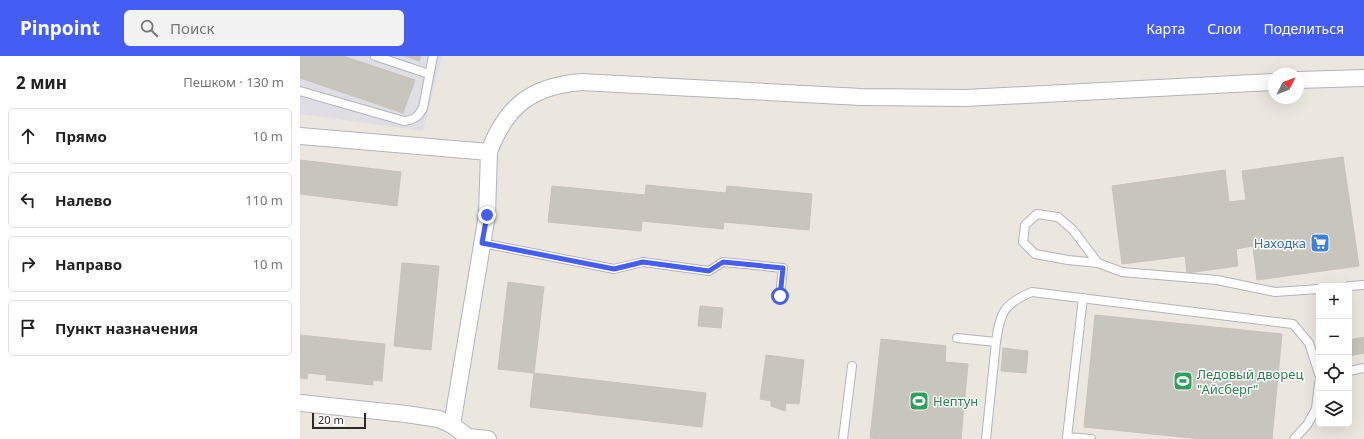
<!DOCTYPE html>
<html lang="ru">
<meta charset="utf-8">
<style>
:root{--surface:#fff;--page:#f2f2f2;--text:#222;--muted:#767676;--line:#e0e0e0;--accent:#445df3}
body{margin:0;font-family:"Noto Sans",sans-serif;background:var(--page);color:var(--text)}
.controls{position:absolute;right:12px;bottom:12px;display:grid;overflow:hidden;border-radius:6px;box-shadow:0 4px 16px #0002}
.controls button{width:36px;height:36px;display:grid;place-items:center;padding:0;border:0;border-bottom:1px solid var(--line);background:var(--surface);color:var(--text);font:20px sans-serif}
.compass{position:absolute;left:968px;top:12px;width:36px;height:36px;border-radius:50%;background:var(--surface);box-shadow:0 4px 16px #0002;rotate:48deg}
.scale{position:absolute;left:12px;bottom:10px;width:54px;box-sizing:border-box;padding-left:4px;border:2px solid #2b2b2b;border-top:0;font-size:11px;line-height:14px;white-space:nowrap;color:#2b2b2b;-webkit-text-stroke:3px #fff;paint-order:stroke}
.stop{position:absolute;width:12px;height:12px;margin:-9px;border:3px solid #445df3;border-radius:50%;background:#fff}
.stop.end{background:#445df3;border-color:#fff;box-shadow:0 1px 4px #0008}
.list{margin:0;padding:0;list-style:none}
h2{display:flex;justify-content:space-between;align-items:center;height:52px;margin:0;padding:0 16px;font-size:17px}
h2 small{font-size:13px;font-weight:400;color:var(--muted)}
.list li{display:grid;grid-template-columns:26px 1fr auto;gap:12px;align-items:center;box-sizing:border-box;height:56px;margin:0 8px 8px;padding:0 8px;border:1px solid var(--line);border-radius:6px}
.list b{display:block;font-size:15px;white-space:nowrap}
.list em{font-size:13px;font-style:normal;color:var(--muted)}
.icon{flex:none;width:22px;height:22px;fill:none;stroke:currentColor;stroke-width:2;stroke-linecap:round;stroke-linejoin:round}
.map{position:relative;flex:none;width:1064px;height:383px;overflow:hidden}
header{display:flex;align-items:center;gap:24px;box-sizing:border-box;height:56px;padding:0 20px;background:var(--accent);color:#fff}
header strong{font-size:19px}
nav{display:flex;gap:22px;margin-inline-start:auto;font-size:14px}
.search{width:280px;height:36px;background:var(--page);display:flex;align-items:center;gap:10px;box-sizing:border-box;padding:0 14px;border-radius:6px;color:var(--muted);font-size:15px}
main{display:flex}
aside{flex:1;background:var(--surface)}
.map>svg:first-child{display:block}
.industrial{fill:#e0dee5}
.building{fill:#c8c5bc;stroke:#c8c3b7}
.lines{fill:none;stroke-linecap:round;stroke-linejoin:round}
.service-casing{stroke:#b1b3be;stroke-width:10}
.minor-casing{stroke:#b1b3be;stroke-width:18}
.service{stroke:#fff;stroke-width:8}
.minor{stroke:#fff;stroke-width:16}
.route{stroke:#445df3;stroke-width:5}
.labels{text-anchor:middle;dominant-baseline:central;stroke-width:3;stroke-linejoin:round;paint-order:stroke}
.shop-label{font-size:13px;fill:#366cbe;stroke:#fff;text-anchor:end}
.leisure-label{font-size:13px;fill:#27864d;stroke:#fff;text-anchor:start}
</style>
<header>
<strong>Pinpoint</strong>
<div class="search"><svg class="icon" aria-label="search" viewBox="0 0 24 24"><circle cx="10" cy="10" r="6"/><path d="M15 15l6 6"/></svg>Поиск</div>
<nav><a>Карта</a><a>Слои</a><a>Поделиться</a></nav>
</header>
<main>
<aside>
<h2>2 мин<small>Пешком · 130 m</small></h2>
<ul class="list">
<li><svg class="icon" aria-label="ahead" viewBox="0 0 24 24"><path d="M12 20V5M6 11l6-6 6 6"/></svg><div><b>Прямо</b></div><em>10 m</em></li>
<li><svg class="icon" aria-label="left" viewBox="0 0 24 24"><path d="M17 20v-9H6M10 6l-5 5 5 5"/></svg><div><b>Налево</b></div><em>110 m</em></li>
<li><svg class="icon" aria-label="right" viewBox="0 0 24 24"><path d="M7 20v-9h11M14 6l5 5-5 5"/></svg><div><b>Направо</b></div><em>10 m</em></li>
<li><svg class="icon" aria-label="arrive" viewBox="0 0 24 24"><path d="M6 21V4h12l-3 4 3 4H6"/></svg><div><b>Пункт назначения</b></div></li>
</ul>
</aside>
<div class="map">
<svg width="1064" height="383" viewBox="0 0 1064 383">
<rect width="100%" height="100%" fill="#ece7de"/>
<polygon class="industrial" points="0,0 142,0 123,75 0,58"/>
<g class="building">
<polygon points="0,0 43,0 115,24 103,57 0,22"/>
<polygon points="105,0 121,0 119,5"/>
<polygon points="1043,101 1059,210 957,224 953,190 936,193 938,210 887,217 885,200 822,208 812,130 925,114 929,146 946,144 942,115"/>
<polygon points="0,104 101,116 97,150 0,138"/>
<polygon points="346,129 426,137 427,130 512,138 509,174 424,166 423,173 342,165 341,175 248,166 252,130 345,139"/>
<polygon points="102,207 139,210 131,294 94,290"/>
<polygon points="208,226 244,231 234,317 198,313"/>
<polygon points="400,250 423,252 421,272 398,270"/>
<polygon points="795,259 982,278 972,383 901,383 784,371"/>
<polygon points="0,279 85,288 82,325 73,324 73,329 26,324 27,319 8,317 7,323 0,322"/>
<polygon points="1064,281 1064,297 1049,300 1049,284"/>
<polygon points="581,283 646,290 645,306 668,308 661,383 581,383 570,382"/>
<polygon points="703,292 728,295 726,317 701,315"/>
<polygon points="466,299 504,304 499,348 486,347 485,355 471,350 471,345 460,343"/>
<polygon points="234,317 406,337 402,371 230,351"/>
</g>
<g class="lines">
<defs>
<g id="service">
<polyline points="75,0 129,18"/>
<path d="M 0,35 L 104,65 C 114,64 118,61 123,52 L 133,0"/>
<polyline points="182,187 314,213 343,206 409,215 423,206 483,212 480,240"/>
<polyline points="798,207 773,174 758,161 737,158 725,169 723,186 735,198 768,204 798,207 822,216 917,224 975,236 1019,233"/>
<polyline points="1049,230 1064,229"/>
<polyline points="783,242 767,381 791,383"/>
<polyline points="657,282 696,286 686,383"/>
<path d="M 696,286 C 700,257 703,248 732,236 L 993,268 L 1009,287 L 1019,318"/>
<polyline points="1049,315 1064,312"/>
<polyline points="543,383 552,310"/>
<polyline points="994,383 1007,369 1016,353 1019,327"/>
</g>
<g id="minor">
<polyline points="998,24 1064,22"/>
<polyline points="0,80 189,96 187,159 152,369"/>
<path d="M 189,96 C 206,50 232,30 281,26 L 561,41 L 666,42 L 974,26"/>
<polyline points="0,347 106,358 139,363 152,369 168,381 188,383"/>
</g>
</defs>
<use href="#service" class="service-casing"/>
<use href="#minor" class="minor-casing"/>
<use href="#service" class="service"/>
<use href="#minor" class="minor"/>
</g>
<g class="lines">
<polyline class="route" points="187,159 182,187 314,213 343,206 409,215 423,206 483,212 480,240"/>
</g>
<defs>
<symbol id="supermarket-square" viewBox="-11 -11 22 22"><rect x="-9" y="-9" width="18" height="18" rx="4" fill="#3f7fe0" stroke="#fff"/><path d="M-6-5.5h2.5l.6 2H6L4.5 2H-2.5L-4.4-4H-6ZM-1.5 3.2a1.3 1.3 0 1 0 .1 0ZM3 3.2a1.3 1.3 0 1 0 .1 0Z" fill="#fff"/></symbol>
<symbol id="stadium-square" viewBox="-11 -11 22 22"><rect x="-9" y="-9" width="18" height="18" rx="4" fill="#2e9e5b" stroke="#fff"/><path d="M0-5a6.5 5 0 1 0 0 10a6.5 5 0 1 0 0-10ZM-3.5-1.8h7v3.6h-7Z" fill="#fff"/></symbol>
</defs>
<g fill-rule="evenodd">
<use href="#supermarket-square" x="1009" y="176" width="22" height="22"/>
<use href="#stadium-square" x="872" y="314" width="22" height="22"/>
<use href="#stadium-square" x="608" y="334" width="22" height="22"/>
</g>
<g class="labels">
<g class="shop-label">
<text x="1006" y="187">Находка</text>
</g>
<g class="leisure-label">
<text x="897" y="318">Ледовый дворец<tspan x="897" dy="15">"Айсберг"</tspan></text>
<text x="633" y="345">Нептун</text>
</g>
</g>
</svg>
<div class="controls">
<button>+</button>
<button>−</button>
<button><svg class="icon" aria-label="locate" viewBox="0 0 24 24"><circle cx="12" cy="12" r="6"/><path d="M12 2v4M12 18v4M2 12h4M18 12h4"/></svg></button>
<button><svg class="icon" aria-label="layers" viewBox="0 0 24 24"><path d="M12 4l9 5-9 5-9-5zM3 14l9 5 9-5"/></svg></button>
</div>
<svg class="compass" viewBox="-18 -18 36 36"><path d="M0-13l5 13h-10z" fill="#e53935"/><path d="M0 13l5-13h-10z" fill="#767676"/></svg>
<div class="scale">20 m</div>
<div class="stop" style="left:480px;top:240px"></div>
<div class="stop end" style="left:187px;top:159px"></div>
</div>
</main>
